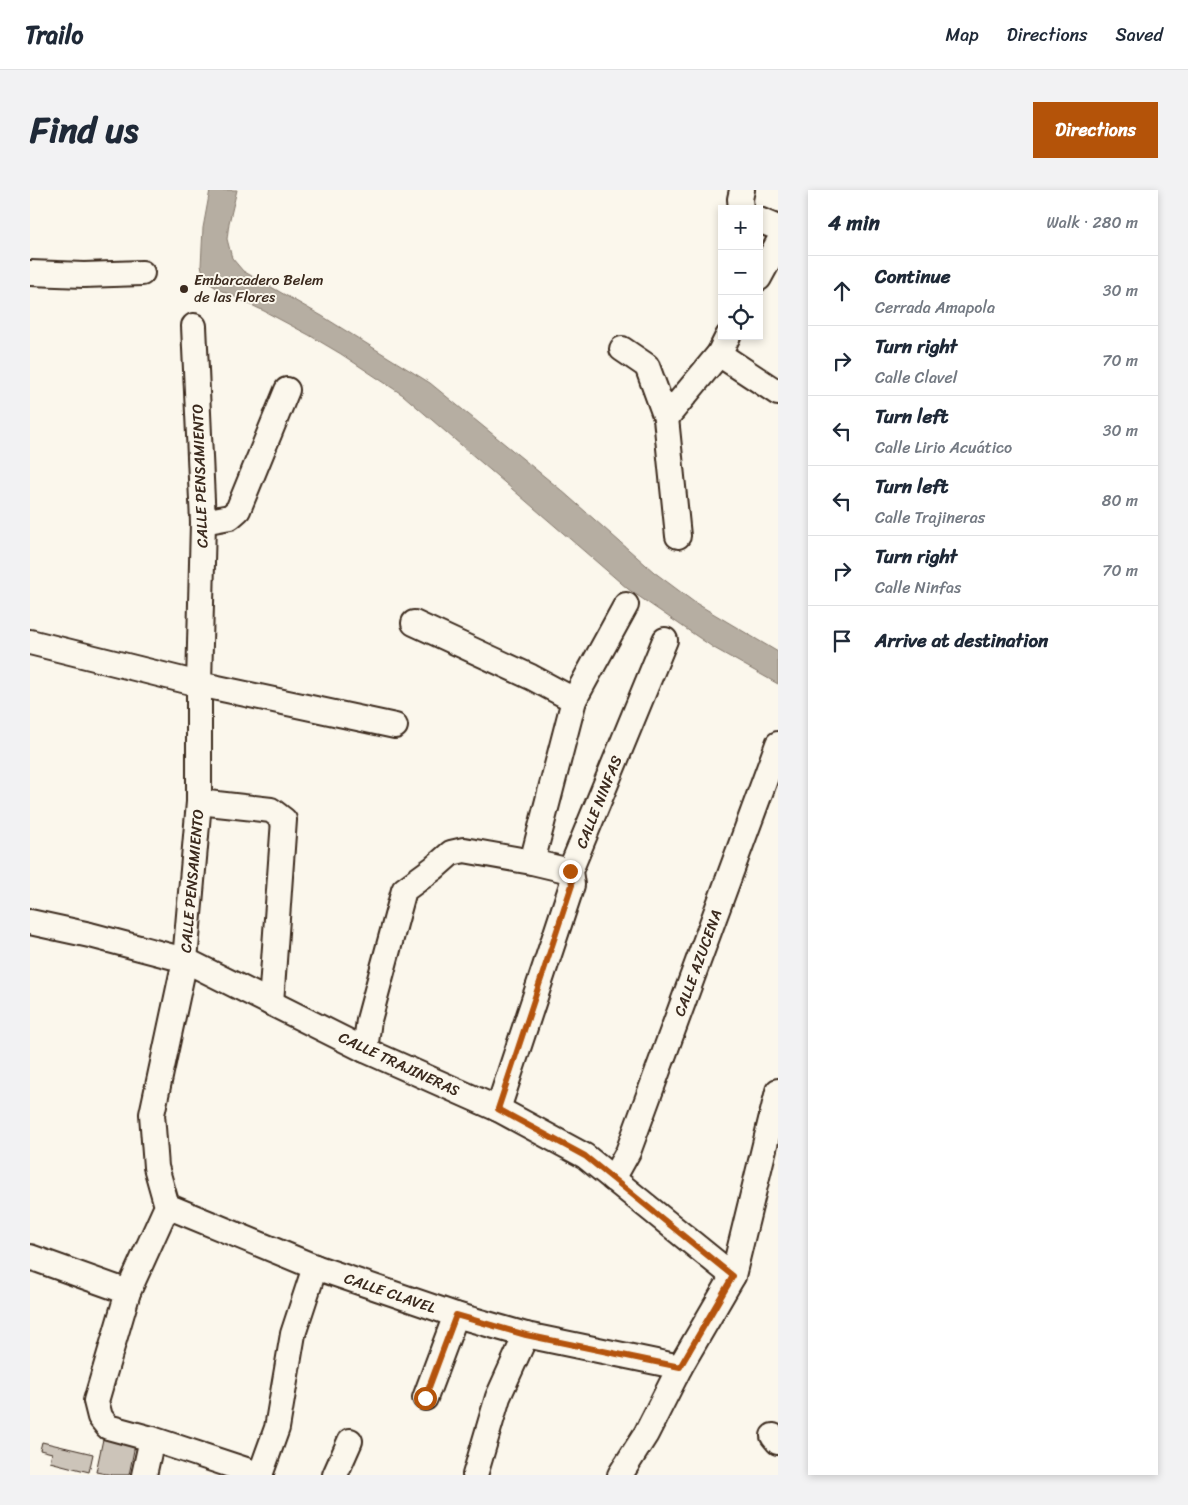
<!DOCTYPE html>
<meta charset="utf-8">
<style>
:root{--surface:#fff;--page:#f2f2f3;--text:#1f2937;--muted:#747a83;--line:#e0e1e3;--accent:#b45309}
body{margin:0;font-family:Sriracha,sans-serif;background:var(--page);color:var(--text)}
.controls{position:absolute;right:15px;top:15px;display:grid;overflow:hidden;border-radius:0px;box-shadow:0 2px 8px #0003}
.controls button{width:45px;height:45px;display:grid;place-items:center;padding:0;border:0;border-bottom:1px solid var(--line);background:var(--surface);color:var(--text);font:25px sans-serif}
.stop{position:absolute;width:15px;height:15px;margin:-11px;border:4px solid #b45309;border-radius:50%;background:#fff}
.stop.end{background:#b45309;border-color:#fff;box-shadow:0 1px 5px #0008}
.list{margin:0;padding:0;list-style:none}
h2{display:flex;justify-content:space-between;align-items:center;height:65px;margin:0;padding:0 20px;font-size:21px}
h2 small{font-size:16px;font-weight:400;color:var(--muted)}
.list li{display:grid;grid-template-columns:32px 1fr auto;gap:15px;align-items:center;box-sizing:border-box;height:70px;padding:0 20px;border-top:1px solid var(--line)}
.list b{display:block;font-size:19px;white-space:nowrap}
.list p{margin:0;font-size:16px;white-space:nowrap;color:var(--muted)}
.list em{font-size:16px;font-style:normal;color:var(--muted)}
.icon{flex:none;width:28px;height:28px;fill:none;stroke:currentColor;stroke-width:2;stroke-linecap:round;stroke-linejoin:round}
.map{position:relative;flex:none;width:748px;height:1285px;overflow:hidden;border-radius:0px}
header{display:flex;align-items:center;gap:30px;box-sizing:border-box;height:70px;padding:0 25px;background:var(--surface);border-bottom:1px solid var(--line)}
header strong{font-size:24px}
nav{display:flex;gap:28px;margin-inline-start:auto;font-size:18px}
.intro{display:flex;align-items:center;justify-content:space-between;box-sizing:border-box;height:120px;padding:0 30px}
h1{margin:0;font-size:35px}
.button{padding:12px 22px;border-radius:0px;background:var(--accent);color:#fff;font-size:18px;font-weight:700}
main{display:flex;gap:30px;padding:0 30px}
aside{flex:1;background:var(--surface);border-radius:0px;box-shadow:0 2px 8px #0003}
.map>svg:first-child{display:block}
.water{fill:#b6aea2;stroke:#85796d}
.building{fill:#ccc4b9;stroke:#3b2a1e}
.lines{fill:none;stroke-linecap:round;stroke-linejoin:round}
.street-casing{stroke:#3b2a1e;stroke-width:28}
.street{stroke:#fbf7ec;stroke-width:24}
.route{stroke:#b45309;stroke-width:6}
.poi-dot{fill:#3b2a1e;stroke:#fbf7ec;stroke-width:2}
.labels{text-anchor:middle;dominant-baseline:central;stroke-width:4;stroke-linejoin:round;paint-order:stroke}
.poi-label{font-size:15px;fill:#3b2a1e;stroke:#fbf7ec;text-anchor:start}
.street-label{font-size:15px;fill:#3b2a1e;stroke:#fbf7ec}
</style>
<header>
<strong>Trailo</strong>
<nav><a>Map</a><a>Directions</a><a>Saved</a></nav>
</header>
<div class="intro"><h1>Find us</h1><a class="button">Directions</a></div>
<main>
<div class="map">
<svg width="748" height="1285" viewBox="0 0 748 1285">
<rect width="100%" height="100%" fill="#fbf7ec"/>
<filter id="ink" filterUnits="userSpaceOnUse"><feTurbulence type="fractalNoise" baseFrequency=".02" numOctaves="2"/><feDisplacementMap in="SourceGraphic" scale="10" xChannelSelector="R" yChannelSelector="G"/><feConvolveMatrix kernelMatrix="1 2 1 2 8 2 1 2 1" color-interpolation-filters="sRGB"/></filter>
<g filter="url(#ink)">
<polygon class="water" points="180,0 207,0 199,33 197,49 202,68 213,81 292,126 400,193 531,300 624,382 664,412 748,462 748,494 684,458 598,399 373,205 311,164 279,145 234,121 188,99 176,91 171,76 173,38"/>
<g class="building">
<polygon points="73,1249 105,1255 99,1285 82,1285 66,1282"/>
<polygon points="12,1252 63,1264 59,1282 20,1272 22,1263 10,1260"/>
</g>
<g class="lines">
<defs>
<g id="street">
<polyline points="711,19 710,9 712,0"/>
<polyline points="729,30 748,38"/>
<polyline points="0,83 54,85 112,83"/>
<polyline points="729,88 748,53"/>
<polyline points="164,136 173,332 169,494 169,612 155,770 122,924 126,977 137,1016 98,1102 66,1211 70,1227 78,1237 122,1249 231,1285"/>
<polyline points="592,159 617,176 636,228 648,346"/>
<polyline points="689,164 748,203"/>
<polyline points="636,228 689,164 698,146"/>
<polyline points="173,332 200,327 208,320 257,200"/>
<polyline points="384,433 501,487 544,510 502,672"/>
<polyline points="0,452 169,494 365,536"/>
<polyline points="544,510 596,415"/>
<polyline points="169,612 241,620 254,630 241,813"/>
<polyline points="0,732 60,745 155,770 335,860 468,919 555,966 703,1086"/>
<polyline points="335,860 339,830 374,700 404,678 421,663 434,660 502,672 540,681"/>
<polyline points="468,919 542,695 540,681 635,450"/>
<polyline points="583,989 598,962 748,554"/>
<polyline points="137,1016 285,1077 426,1125 496,1145 650,1177"/>
<polyline points="0,1067 98,1102"/>
<polyline points="395,1208 426,1125"/>
<polyline points="743,1246 748,1252"/>
<polyline points="114,1285 122,1249"/>
<polyline points="230,1285 247,1238 263,1144 285,1077"/>
<polyline points="305,1285 320,1251"/>
<polyline points="445,1285 468,1207 496,1145"/>
<polyline points="590,1285 616,1244 650,1177 703,1086 748,901"/>
</g>
</defs>
<use href="#street" class="street-casing"/>
<use href="#street" class="street"/>
</g>
</g>
<g class="lines" filter="url(#ink)">
<polyline class="route" points="395,1208 426,1125 496,1145 650,1177 703,1086 555,966 468,919 542,695 540,681"/>
</g>
<circle class="poi-dot" cx="154" cy="99" r="5"/>
<g class="labels">
<g class="poi-label">
<text x="164" y="90">Embarcadero Belem<tspan x="164" dy="17">de las Flores</tspan></text>
</g>
<g class="street-label">
<text transform="translate(170 286) rotate(-92)">CALLE PENSAMIENTO</text>
<text transform="translate(569 612) rotate(-68)">CALLE NINFAS</text>
<text transform="translate(162 691) rotate(-85)">CALLE PENSAMIENTO</text>
<text transform="translate(668 773) rotate(-70)">CALLE AZUCENA</text>
<text transform="translate(369 874) rotate(25)">CALLE TRAJINERAS</text>
<text transform="translate(360 1103) rotate(19)">CALLE CLAVEL</text>
</g>
</g>
</svg>
<div class="controls">
<button>+</button>
<button>−</button>
<button><svg class="icon" aria-label="locate" viewBox="0 0 24 24"><circle cx="12" cy="12" r="6"/><path d="M12 2v4M12 18v4M2 12h4M18 12h4"/></svg></button>
</div>
<div class="stop" style="left:395px;top:1208px"></div>
<div class="stop end" style="left:540px;top:681px"></div>
</div>
<aside>
<h2>4 min<small>Walk · 280 m</small></h2>
<ul class="list">
<li><svg class="icon" aria-label="ahead" viewBox="0 0 24 24"><path d="M12 20V5M6 11l6-6 6 6"/></svg><div><b>Continue</b><p>Cerrada Amapola</p></div><em>30 m</em></li>
<li><svg class="icon" aria-label="right" viewBox="0 0 24 24"><path d="M7 20v-9h11M14 6l5 5-5 5"/></svg><div><b>Turn right</b><p>Calle Clavel</p></div><em>70 m</em></li>
<li><svg class="icon" aria-label="left" viewBox="0 0 24 24"><path d="M17 20v-9H6M10 6l-5 5 5 5"/></svg><div><b>Turn left</b><p>Calle Lirio Acuático</p></div><em>30 m</em></li>
<li><svg class="icon" aria-label="left" viewBox="0 0 24 24"><path d="M17 20v-9H6M10 6l-5 5 5 5"/></svg><div><b>Turn left</b><p>Calle Trajineras</p></div><em>80 m</em></li>
<li><svg class="icon" aria-label="right" viewBox="0 0 24 24"><path d="M7 20v-9h11M14 6l5 5-5 5"/></svg><div><b>Turn right</b><p>Calle Ninfas</p></div><em>70 m</em></li>
<li><svg class="icon" aria-label="arrive" viewBox="0 0 24 24"><path d="M6 21V4h12l-3 4 3 4H6"/></svg><div><b>Arrive at destination</b></div></li>
</ul>
</aside>
</main>
